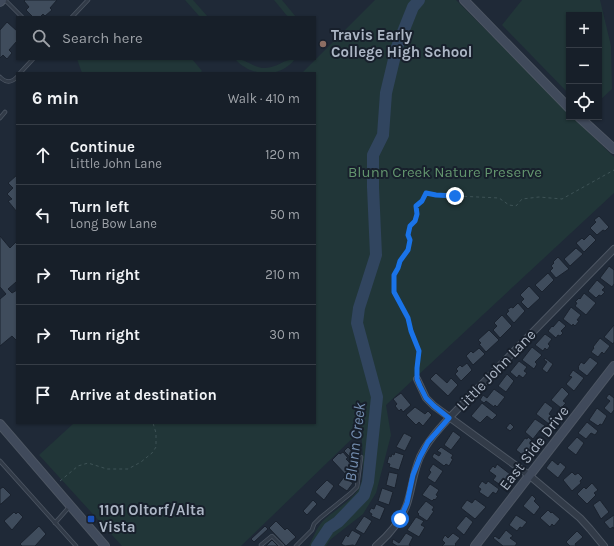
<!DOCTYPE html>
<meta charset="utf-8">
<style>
:root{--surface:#171f29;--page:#202731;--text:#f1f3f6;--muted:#9ea2a8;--line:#363d46}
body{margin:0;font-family:Karla,sans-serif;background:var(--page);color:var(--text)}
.controls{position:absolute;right:12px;top:12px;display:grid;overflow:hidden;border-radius:0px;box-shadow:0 1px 3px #0004}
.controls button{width:36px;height:36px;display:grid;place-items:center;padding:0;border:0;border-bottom:1px solid var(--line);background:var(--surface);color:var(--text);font:20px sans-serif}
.stop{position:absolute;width:12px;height:12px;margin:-9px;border:3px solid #1a73e8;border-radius:50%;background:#fff}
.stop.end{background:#1a73e8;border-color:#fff;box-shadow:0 1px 4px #0008}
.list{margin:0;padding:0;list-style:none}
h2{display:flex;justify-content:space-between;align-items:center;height:52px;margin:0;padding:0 16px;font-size:17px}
h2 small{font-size:13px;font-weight:400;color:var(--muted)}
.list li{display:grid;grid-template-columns:26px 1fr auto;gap:12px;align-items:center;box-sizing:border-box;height:60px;padding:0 16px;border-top:1px solid var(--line)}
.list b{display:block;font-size:15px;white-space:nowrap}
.list p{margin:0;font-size:13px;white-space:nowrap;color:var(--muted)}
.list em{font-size:13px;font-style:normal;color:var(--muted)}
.icon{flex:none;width:22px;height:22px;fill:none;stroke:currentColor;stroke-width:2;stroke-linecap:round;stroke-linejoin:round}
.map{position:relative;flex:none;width:614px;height:546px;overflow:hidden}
.search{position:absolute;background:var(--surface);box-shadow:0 1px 3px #0004;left:16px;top:16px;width:300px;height:44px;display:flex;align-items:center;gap:10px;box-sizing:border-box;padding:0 14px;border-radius:0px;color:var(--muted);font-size:15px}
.panel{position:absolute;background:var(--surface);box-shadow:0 1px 3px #0004;left:16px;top:72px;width:300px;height:352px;border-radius:0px}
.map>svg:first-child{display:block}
.green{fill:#213638}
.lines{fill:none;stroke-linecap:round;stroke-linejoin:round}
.river{stroke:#31455f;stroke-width:12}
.building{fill:#3f4c5c;stroke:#1a222e}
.lane-casing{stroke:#4d5663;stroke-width:4.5}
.street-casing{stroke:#4d5663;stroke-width:8}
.secondary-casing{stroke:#4d5663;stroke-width:10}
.path{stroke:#3e5356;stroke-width:1;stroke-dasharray:3 3;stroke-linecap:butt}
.lane{stroke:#323b48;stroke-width:3}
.street{stroke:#323b48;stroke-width:6}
.secondary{stroke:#404a5b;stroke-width:8}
.route{stroke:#1a73e8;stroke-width:5}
.education-dot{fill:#8d6e63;stroke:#18202c;stroke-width:1.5}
.transit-dot{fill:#1a4fb4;stroke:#18202c;stroke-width:1.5}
.labels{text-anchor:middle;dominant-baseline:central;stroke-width:4;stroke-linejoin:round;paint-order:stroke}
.poi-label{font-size:15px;font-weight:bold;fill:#acb6c5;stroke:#18202c;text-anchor:start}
.park-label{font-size:15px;fill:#63956e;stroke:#18202c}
.street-label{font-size:15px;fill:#acb6c5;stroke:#18202c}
.water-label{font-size:16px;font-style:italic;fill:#738daf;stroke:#18202c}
</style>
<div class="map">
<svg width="614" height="546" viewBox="0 0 614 546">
<rect width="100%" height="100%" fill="#1f2937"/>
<g class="green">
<polygon points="185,0 193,0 208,17 200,17"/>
<polygon points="274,0 282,0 296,17 288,17"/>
<path d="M 375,0 L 456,0 L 569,113 L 569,117 L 573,117 L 614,157 L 614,193 L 386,405 L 391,435 L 376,493 L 363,514 L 331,539 L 326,546 L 309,546 C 313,538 316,529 322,522 C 334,509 356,500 361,483 C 365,468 362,445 361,430 L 241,546 L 122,546 L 39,455 L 74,423 L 315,423 L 315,73 L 302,73 Z"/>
<polygon points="522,0 600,0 611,46 612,89 599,101 599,15 569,15 569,94 502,25"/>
<polygon points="77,59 192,59 202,71 200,73 82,73"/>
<path d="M 235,59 C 247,59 253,68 265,68 C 277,68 284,59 295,59 C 280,79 251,77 235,59 Z"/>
</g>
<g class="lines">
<polyline class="river" points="317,546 329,528 338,522 364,495 368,482 377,397 357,323 359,308 376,255 373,187 373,155 383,135 386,93 397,47 413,7 419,0"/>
</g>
<g class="building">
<polygon points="25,0 57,0 50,8 52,10 45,16 43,14 40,17 33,17 26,10 29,7 24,1"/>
<polygon points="7,22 17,31 17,41 9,50 12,53 7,59 3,55 0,58 0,30"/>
<polygon points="17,175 17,212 8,201 12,199 7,194 13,188 8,183"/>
<polygon points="599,216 609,227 605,231 603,230 597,235 590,228 596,222 594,220"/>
<polygon points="590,234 596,240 584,252 576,243 582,238 584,240"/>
<polygon points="0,236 10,248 17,241 17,283 16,282 8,289 12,293 17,290 17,341 12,336 0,346 0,299 6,294 0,287"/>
<polygon points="576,248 583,254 570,266 564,259"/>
<polygon points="558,257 569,269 556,278 550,271 553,268 551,266 554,263 553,262"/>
<polygon points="609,266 614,270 614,284 612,287 600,278"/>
<polygon points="548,273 554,280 542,292 535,285"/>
<polygon points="597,280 605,287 602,290 605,292 601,296 599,295 596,298 588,291"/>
<polygon points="529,286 540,298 528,309 521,302 524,299 520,295"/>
<polygon points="584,293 596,303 586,315 575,306 577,303 575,302 579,298 580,299"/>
<polygon points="518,303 525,311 514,323 506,314 509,311 507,310 511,307 513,308"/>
<polygon points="571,307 581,315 577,320 579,321 575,326 573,324 572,326 563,319"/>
<polygon points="502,315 512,326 500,338 493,330 497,326 494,323"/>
<polygon points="559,320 566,326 561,331 563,333 560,336 558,335 556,338 548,331 552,326 553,327"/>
<polygon points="614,325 614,342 613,344 604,337"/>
<polygon points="489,330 499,340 486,352 479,344 481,343 478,340"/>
<polygon points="545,334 552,339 548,344 550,346 547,350 545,348 543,351 535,345"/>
<polygon points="600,338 610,346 604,354 602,352 598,357 591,352 594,348 593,347"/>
<polygon points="532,347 542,355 535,362 537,364 534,369 522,360"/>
<polygon points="479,348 485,354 473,365 466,356 471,351 473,353"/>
<polygon points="590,357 598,363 587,376 578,369 579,368 578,367 581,362 584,364"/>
<polygon points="545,358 553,364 547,373 542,369 547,362 544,360"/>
<polygon points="519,361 527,367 524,371 527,373 523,378 519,375 517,378 510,372"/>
<polygon points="467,363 472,370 461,381 455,374 458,371 456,369 460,365 462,367"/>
<polygon points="573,370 584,378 574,391 566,384 572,377 569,376"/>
<polygon points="436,373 447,383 451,378 458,385 448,396 430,379"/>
<polygon points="507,374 514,381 506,392 498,386"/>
<polygon points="562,387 569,394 563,401 566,403 561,408 551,400"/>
<polygon points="494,389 505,397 497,407 495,405 494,407 486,401 484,403 480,400 483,395 487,398"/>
<polygon points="401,393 411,405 403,412 401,409 399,411 395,406 397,404 393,399"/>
<polygon points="609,394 614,398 614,410 611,414 604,408 610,401 606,398"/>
<polygon points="545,402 553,408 549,414 554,418 549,424 536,414"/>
<polygon points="482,403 497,415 492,420 487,416 480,423 471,416"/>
<polygon points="415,407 425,414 428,411 432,415 423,426 419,422 416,425 406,415"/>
<polygon points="597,408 607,416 602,425 600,424 598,426 589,420"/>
<polygon points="535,419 547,427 543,432 540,430 533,439 525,432"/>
<polygon points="587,422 598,431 595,435 591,433 586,439 578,433"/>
<polygon points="510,423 514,427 510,431 506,428"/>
<polygon points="453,431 461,437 451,450 444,445"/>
<polygon points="404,433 412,437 405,451 396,447"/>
<polygon points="528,437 535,443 525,457 516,450 525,438 527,439"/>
<polygon points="577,437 584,443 576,455 567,448"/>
<polygon points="348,447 356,455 352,459 344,451"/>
<polygon points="441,447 453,455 451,458 453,459 449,466 446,464 444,466 432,457 434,453 439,456 441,453 437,451"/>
<polygon points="343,452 348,458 346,459 355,468 347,476 332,460 339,453 340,454"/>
<polygon points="395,452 404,455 399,470 389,467 390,464 387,463 389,456 391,457 392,454 394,455"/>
<polygon points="552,460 558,465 560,462 566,467 558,478 546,468"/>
<polygon points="433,464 443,471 435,483 427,478 431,472 429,470"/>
<polygon points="497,464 510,474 502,486 493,480 496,476 489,471 493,466 495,468"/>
<polygon points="389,472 398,474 395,488 386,485"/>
<polygon points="572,472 575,475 578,473 583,478 580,481 581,483 572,491 563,480"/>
<polygon points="344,477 353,483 347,491 338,485"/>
<polygon points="327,480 334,486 324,500 315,492"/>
<polygon points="482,481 486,484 488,481 499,489 496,494 493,492 488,498 479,492 481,489 478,487"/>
<polygon points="592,483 598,490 594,493 596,495 587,504 577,494 584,487 586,489"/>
<polygon points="430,484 439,490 436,495 438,496 435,500 434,499 432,501 422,495"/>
<polygon points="3,487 11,495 1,504 0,504 0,489"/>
<polygon points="382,488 393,492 389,505 378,501"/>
<polygon points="532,495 536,499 534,501 540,507 534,515 523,506"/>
<polygon points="475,499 486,507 475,519 461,508 467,500 472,503"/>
<polygon points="313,500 317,504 307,515 303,511"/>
<polygon points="600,500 609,512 601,519 593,505"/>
<polygon points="426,501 434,507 432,510 434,511 427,521 418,515 419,514 417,512"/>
<polygon points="376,504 385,508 380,520 371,516 372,514 369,512 371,508 374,509"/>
<polygon points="548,510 551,513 552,512 560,519 554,526 552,524 550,527 540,518"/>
<polygon points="14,512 16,514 18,512 23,517 12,530 4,521"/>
<polygon points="516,515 527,522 522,528 520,527 517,531 509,525"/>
<polygon points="614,515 614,529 613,527 610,529 604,522"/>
<polygon points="364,516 372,521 364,534 355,529"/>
<polygon points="466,516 473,522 464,535 456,528"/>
<polygon points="416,517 424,521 421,525 425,527 419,537 407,530"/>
<polygon points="276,521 285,530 287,528 296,537 286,546 269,528"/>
<polygon points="39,526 46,534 35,546 22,546 20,544"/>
<polygon points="265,526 268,529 254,542 251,539"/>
<polygon points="352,530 361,535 355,546 353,545 345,546 341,544 346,535 348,537"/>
<polygon points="506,530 513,536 510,538 517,543 515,546 503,546 493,538 495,536 499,539"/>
<polygon points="577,531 583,537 575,544 576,546 570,546 566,542"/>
<polygon points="406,533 413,537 409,545 411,546 397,546 392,543 393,539 399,543"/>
<polygon points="453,533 460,538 455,544 456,545 455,546 442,546 445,543 442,540 445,535 448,538"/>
<polygon points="272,540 278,546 266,546"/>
</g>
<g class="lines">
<defs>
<g id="lane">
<polyline points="5,0 22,17"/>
<polyline points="72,17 88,0"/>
<polyline points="20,73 33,59"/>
<path d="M 0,77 C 6,83 11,83 17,77"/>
<polyline points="0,118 5,112"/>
<polyline points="0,461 76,546"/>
<polyline points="55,523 70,506"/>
<polyline points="261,545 272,536 282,546"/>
<polyline points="296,546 312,530 314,524 320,518 351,493 357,487 361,457"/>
</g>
<g id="street">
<polyline points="417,379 426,398 434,406 530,476 580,518 590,529 604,546"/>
<path d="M 376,546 C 390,534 401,521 407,504 C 412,489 413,473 420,457 C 427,442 438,430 449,418 L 614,249"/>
</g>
<g id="secondary">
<polyline points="464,0 569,108"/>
<polyline points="0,2 2,0"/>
<polyline points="579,117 614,149"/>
<polyline points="0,424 105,546"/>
<polyline points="475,546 614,366"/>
</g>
</defs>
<use href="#lane" class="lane-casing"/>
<use href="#street" class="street-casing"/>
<use href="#secondary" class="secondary-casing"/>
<g class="path">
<polyline points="417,372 419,351 411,331 408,318 394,292 394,275 398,268 400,261 408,247 410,239 408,235 409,226 415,221 417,213 416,206 422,201 426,193 436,195 499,198 509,205 516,206 522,199 539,197 562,199 614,170"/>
<polyline points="60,481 78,466 88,463 107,469 128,469 141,462 152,453 156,447 156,433 153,423"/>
</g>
<use href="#lane" class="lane"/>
<use href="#street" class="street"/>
<use href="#secondary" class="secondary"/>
</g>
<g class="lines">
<polyline class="route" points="400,519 407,503 413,475 420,457 428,442 449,418 434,406 426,398 420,386 417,379 417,368 419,351 411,331 408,318 394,292 394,275 398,268 400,261 408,250 410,240 408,235 410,226 415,221 417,214 416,206 422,201 426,193 436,195 455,196"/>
</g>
<circle class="education-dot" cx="323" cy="44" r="4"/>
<rect class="transit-dot" x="87" y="515" width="8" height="8" rx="2"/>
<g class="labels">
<g class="poi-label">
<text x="331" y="35">Travis Early<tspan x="331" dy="17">College High School</tspan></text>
<text x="99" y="510">1101 Oltorf/Alta<tspan x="99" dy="17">Vista</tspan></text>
</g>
<g class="park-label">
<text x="445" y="172">Blunn Creek Nature Preserve</text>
</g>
<g class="street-label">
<text transform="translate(496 370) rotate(-46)">Little John Lane</text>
<text transform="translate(534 448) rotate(-52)">East Side Drive</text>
</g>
<g class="water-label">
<text transform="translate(355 442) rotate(-83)">Blunn Creek</text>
</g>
</g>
</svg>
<div class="controls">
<button>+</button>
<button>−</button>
<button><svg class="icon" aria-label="locate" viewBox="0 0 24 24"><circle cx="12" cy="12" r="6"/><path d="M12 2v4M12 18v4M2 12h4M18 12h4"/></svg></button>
</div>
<div class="stop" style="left:400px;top:519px"></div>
<div class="stop end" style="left:455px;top:196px"></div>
<div class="search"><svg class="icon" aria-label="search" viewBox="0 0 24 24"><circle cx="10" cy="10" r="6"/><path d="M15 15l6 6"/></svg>Search here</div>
<section class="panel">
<h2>6 min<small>Walk · 410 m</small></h2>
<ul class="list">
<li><svg class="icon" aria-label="ahead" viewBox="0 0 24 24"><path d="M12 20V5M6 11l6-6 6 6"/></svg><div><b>Continue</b><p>Little John Lane</p></div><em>120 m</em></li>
<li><svg class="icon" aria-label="left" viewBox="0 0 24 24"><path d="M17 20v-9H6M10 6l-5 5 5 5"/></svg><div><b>Turn left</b><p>Long Bow Lane</p></div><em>50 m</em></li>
<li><svg class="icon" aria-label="right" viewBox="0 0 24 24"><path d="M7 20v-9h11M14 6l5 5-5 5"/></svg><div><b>Turn right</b></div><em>210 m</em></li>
<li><svg class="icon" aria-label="right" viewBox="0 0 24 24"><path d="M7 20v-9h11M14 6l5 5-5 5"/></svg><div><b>Turn right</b></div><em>30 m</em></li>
<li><svg class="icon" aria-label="arrive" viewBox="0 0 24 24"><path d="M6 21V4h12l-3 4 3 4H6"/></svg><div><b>Arrive at destination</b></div></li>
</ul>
</section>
</div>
